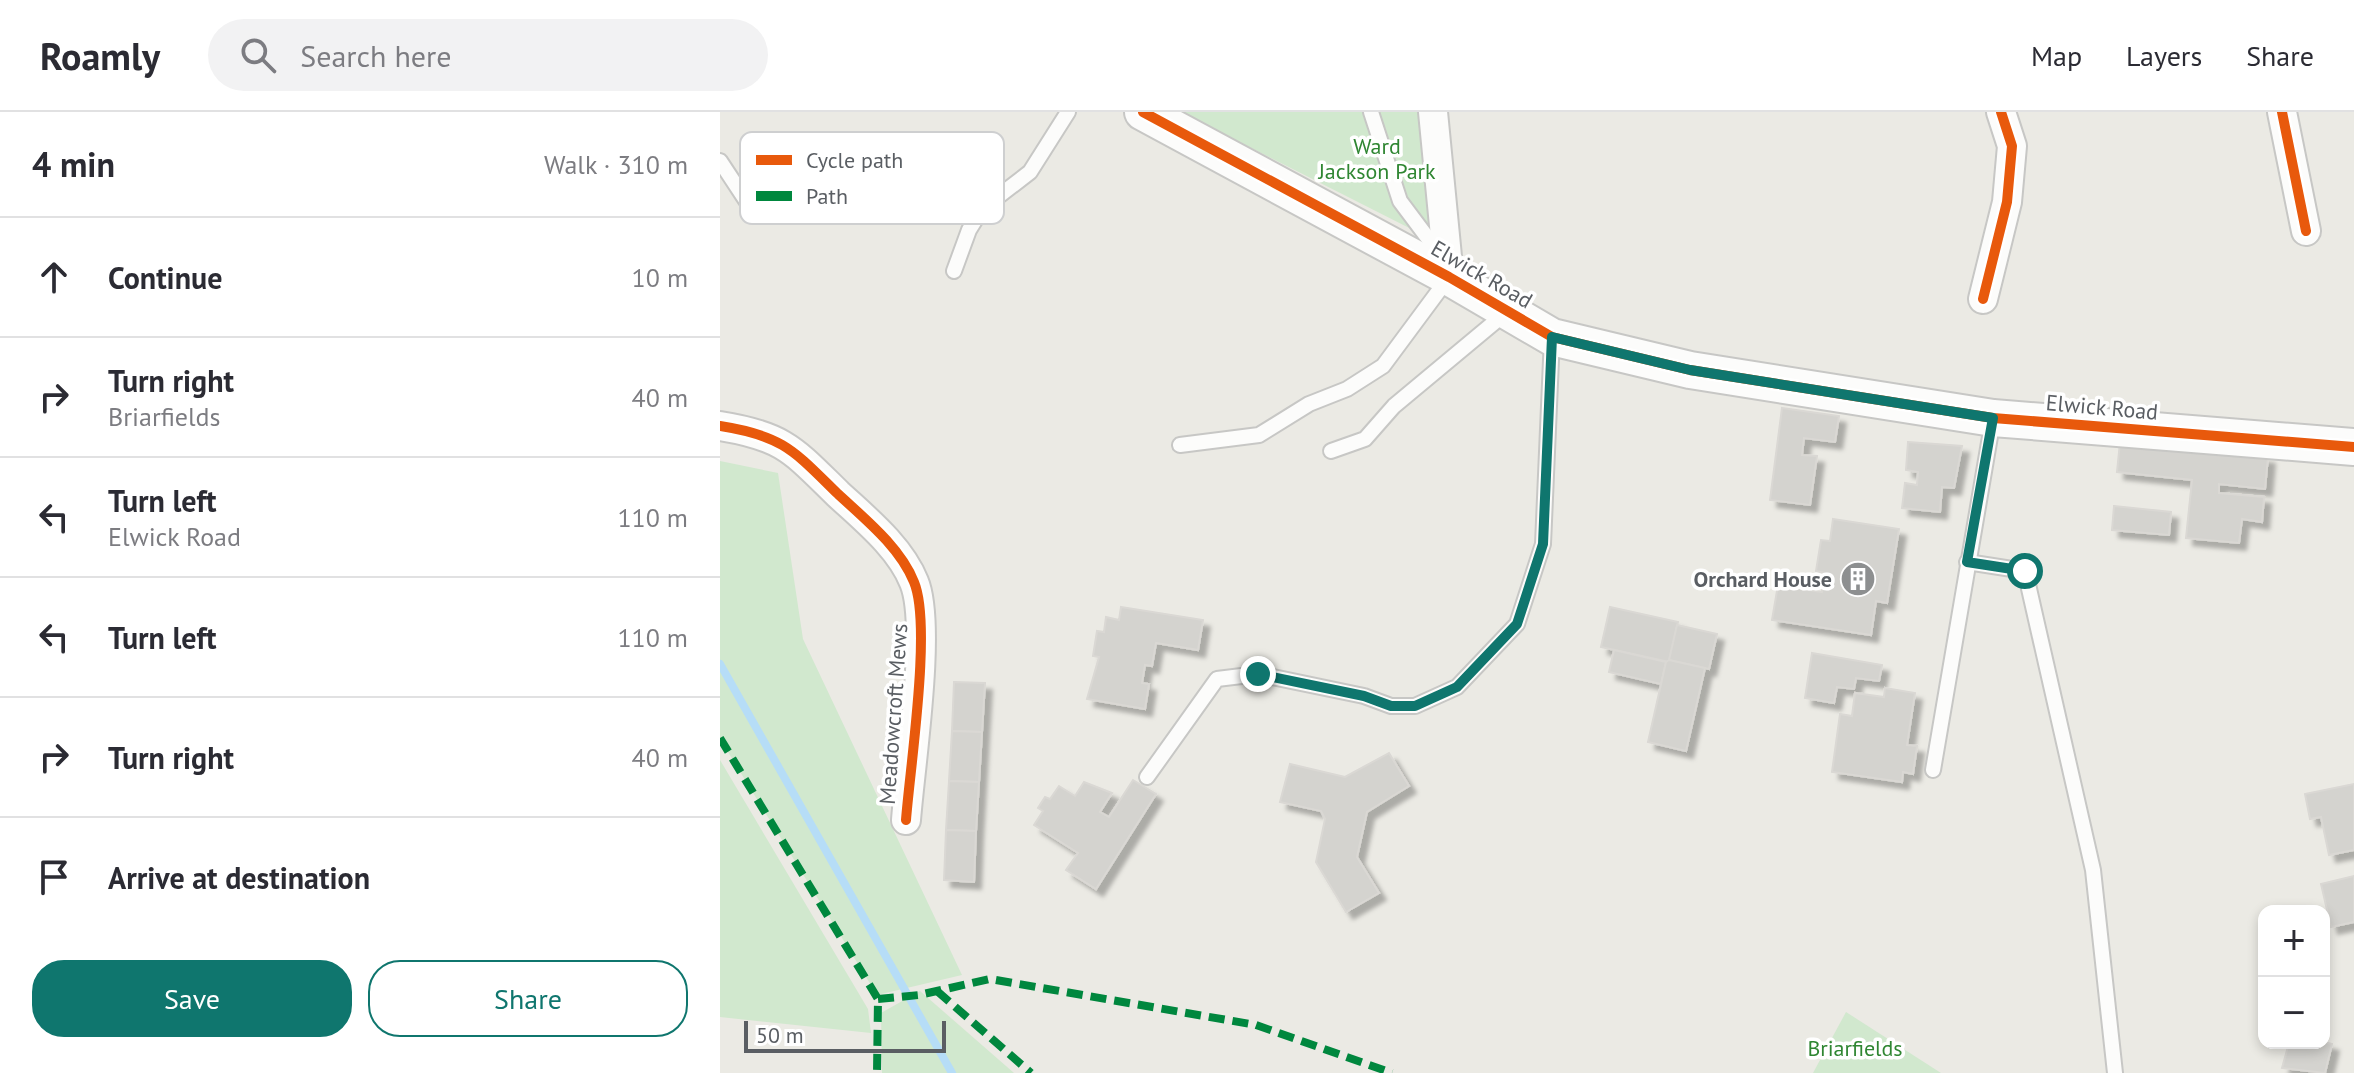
<!DOCTYPE html>
<meta charset="utf-8">
<style>
:root{--surface:#fff;--page:#f2f2f3;--text:#2b2b33;--muted:#7c7c81;--line:#e1e1e2;--accent:#0f766e}
body{margin:0;font-family:"PT Sans",sans-serif;background:var(--page);color:var(--text)}
.controls{position:absolute;right:24px;bottom:24px;display:grid;overflow:hidden;border-radius:16px;box-shadow:0 4px 12px #0003}
.controls button{width:72px;height:72px;display:grid;place-items:center;padding:0;border:0;border-bottom:2px solid var(--line);background:var(--surface);color:var(--text);font:40px sans-serif}
.scale{position:absolute;left:24px;bottom:20px;width:202px;box-sizing:border-box;padding-left:8px;border:4px solid #5a5e63;border-top:0;font-size:22px;line-height:28px;white-space:nowrap;color:#5a5e63;-webkit-text-stroke:6px #fff;paint-order:stroke}
.stop{position:absolute;width:24px;height:24px;margin:-18px;border:6px solid #0f766e;border-radius:50%;background:#fff}
.stop.end{background:#0f766e;border-color:#fff;box-shadow:0 2px 8px #0008}
.list{margin:0;padding:0;list-style:none}
h2{display:flex;justify-content:space-between;align-items:center;height:104px;margin:0;padding:0 32px;font-size:34px}
h2 small{font-size:26px;font-weight:400;color:var(--muted)}
.list li{display:grid;grid-template-columns:52px 1fr auto;gap:24px;align-items:center;box-sizing:border-box;height:120px;padding:0 32px;border-top:2px solid var(--line)}
.list b{display:block;font-size:30px;white-space:nowrap}
.list p{margin:0;font-size:26px;white-space:nowrap;color:var(--muted)}
.list em{font-size:26px;font-style:normal;color:var(--muted)}
.actions{display:flex;gap:16px;padding:24px 32px}
.actions a{flex:1;padding:18px 0;border:2px solid var(--accent);border-radius:32px;text-align:center;font-size:28px;color:var(--accent)}
.actions .main{background:var(--accent);color:#fff}
.icon{flex:none;width:44px;height:44px;fill:none;stroke:currentColor;stroke-width:2;stroke-linecap:round;stroke-linejoin:round}
.map{position:relative;flex:none;width:1634px;height:961px;overflow:hidden}
header{display:flex;align-items:center;gap:48px;box-sizing:border-box;height:112px;padding:0 40px;background:var(--surface);border-bottom:2px solid var(--line)}
header strong{font-size:38px}
nav{display:flex;gap:44px;margin-inline-start:auto;font-size:28px}
.search{width:560px;height:72px;background:var(--page);display:flex;align-items:center;gap:20px;box-sizing:border-box;padding:0 28px;border-radius:44px;color:var(--muted);font-size:30px}
main{display:flex}
aside{flex:1;background:var(--surface)}
.map>svg:first-child{display:block}
.green{fill:#d1e8ce}
.lines{fill:none;stroke-linecap:round;stroke-linejoin:round}
.stream{stroke:#b6ddf7;stroke-width:8}
.building{fill:#d4d3cf;stroke:#dad8d4;stroke-width:2;filter:url(#shadow)}
.service-casing{stroke:#c7c7c5;stroke-width:18}
.minor-casing{stroke:#c7c7c5;stroke-width:32}
.tertiary-casing{stroke:#c7c7c5;stroke-width:40}
.service{stroke:#fcfcfb;stroke-width:14}
.minor{stroke:#fcfcfb;stroke-width:28}
.tertiary{stroke:#fcfcfb;stroke-width:36}
.quiet{stroke:#00873e;stroke-width:8;stroke-dasharray:16 8;stroke-linecap:butt}
.cycleway-casing{stroke:#fff;stroke-width:15}
.cycleway{stroke:#e8590c;stroke-width:10}
.route{stroke:#0f766e;stroke-width:10}
.labels{text-anchor:middle;dominant-baseline:central;stroke-width:7;stroke-linejoin:round;paint-order:stroke}
.park-label{font-size:22px;fill:#2f8632;stroke:#fff}
.street-label{font-size:22px;fill:#5a5e63;stroke:#fff}
.poi-label{font-size:22px;font-weight:bold;fill:#5a5e63;stroke:#fff;text-anchor:end}
.key{fill:#fff;stroke:#cecfd0;stroke-width:2}
.key-label{font-size:22px;fill:#5a5e63}
</style>
<header>
<strong>Roamly</strong>
<div class="search"><svg class="icon" aria-label="search" viewBox="0 0 24 24"><circle cx="10" cy="10" r="6"/><path d="M15 15l6 6"/></svg>Search here</div>
<nav><a>Map</a><a>Layers</a><a>Share</a></nav>
</header>
<main>
<aside>
<h2>4 min<small>Walk · 310 m</small></h2>
<ul class="list">
<li><svg class="icon" aria-label="ahead" viewBox="0 0 24 24"><path d="M12 20V5M6 11l6-6 6 6"/></svg><div><b>Continue</b></div><em>10 m</em></li>
<li><svg class="icon" aria-label="right" viewBox="0 0 24 24"><path d="M7 20v-9h11M14 6l5 5-5 5"/></svg><div><b>Turn right</b><p>Briarfields</p></div><em>40 m</em></li>
<li><svg class="icon" aria-label="left" viewBox="0 0 24 24"><path d="M17 20v-9H6M10 6l-5 5 5 5"/></svg><div><b>Turn left</b><p>Elwick Road</p></div><em>110 m</em></li>
<li><svg class="icon" aria-label="left" viewBox="0 0 24 24"><path d="M17 20v-9H6M10 6l-5 5 5 5"/></svg><div><b>Turn left</b></div><em>110 m</em></li>
<li><svg class="icon" aria-label="right" viewBox="0 0 24 24"><path d="M7 20v-9h11M14 6l5 5-5 5"/></svg><div><b>Turn right</b></div><em>40 m</em></li>
<li><svg class="icon" aria-label="arrive" viewBox="0 0 24 24"><path d="M6 21V4h12l-3 4 3 4H6"/></svg><div><b>Arrive at destination</b></div></li>
</ul>
<div class="actions"><a class="main">Save</a><a>Share</a></div>
</aside>
<div class="map">
<svg width="1634" height="961" viewBox="0 0 1634 961">
<defs>
<filter id="shadow"><feDropShadow dx="7" dy="7" stdDeviation="2" flood-color="#0004"/></filter>
</defs>
<rect width="100%" height="100%" fill="#ebeae4"/>
<g class="green">
<polygon points="460,0 699,0 711,127"/>
<polygon points="0,349 58,361 83,527 242,863 157,883 0,627"/>
<polygon points="0,648 148,897 151,921 0,905"/>
<polygon points="200,879 294,961 162,961 161,901"/>
<polygon points="1126,900 1221,961 1093,961"/>
</g>
<g class="lines">
<polyline class="stream" points="0,552 232,961"/>
</g>
<g class="building">
<polygon points="1062,296 1119,304 1115,330 1084,326 1082,343 1097,344 1090,393 1050,388"/>
<polygon points="1188,330 1242,334 1234,376 1222,375 1220,400 1182,396 1185,371 1197,373 1198,360 1186,358"/>
<polygon points="1400,330 1548,345 1545,377 1499,372 1499,381 1544,385 1542,410 1522,407 1519,431 1466,426 1472,368 1397,360"/>
<polygon points="1394,394 1451,400 1449,423 1392,418"/>
<polygon points="1113,407 1179,417 1167,491 1156,489 1151,523 1052,508 1058,473 1102,480 1105,461 1096,459 1101,428 1110,429"/>
<polygon points="401,495 483,508 478,538 436,531 432,554 425,553 422,571 429,572 425,597 367,587 379,545 373,544 377,519 384,520 386,505 399,508"/>
<polygon points="890,495 958,510 949,550 881,535"/>
<polygon points="957,513 997,522 989,557 949,548"/>
<polygon points="894,538 946,550 941,572 889,560"/>
<polygon points="1092,541 1162,553 1159,569 1136,566 1134,577 1117,575 1114,591 1085,586"/>
<polygon points="949,548 985,556 966,639 928,630 946,550"/>
<polygon points="234,570 265,571 262,620 232,619"/>
<polygon points="1165,576 1195,581 1187,633 1197,634 1193,662 1183,660 1182,670 1112,660 1120,602 1132,604 1135,581 1164,585"/>
<polygon points="232,619 262,620 259,670 229,669"/>
<polygon points="669,641 689,674 647,700 637,745 659,781 626,800 596,750 605,707 601,699 560,690 570,652 625,665"/>
<polygon points="413,668 436,682 376,777 346,758 358,741 314,713 323,699 318,696 325,685 330,687 339,674 355,684 364,670 392,681 380,700 389,705"/>
<polygon points="229,669 259,670 256,719 226,718"/>
<polygon points="1634,672 1634,738 1609,743 1601,705 1590,707 1585,682"/>
<polygon points="226,718 256,719 254,770 224,768"/>
<polygon points="1634,764 1634,810 1611,815 1601,772"/>
<polygon points="1604,930 1612,932 1605,961 1562,956 1569,931"/>
</g>
<g class="lines">
<defs>
<g id="service">
<polyline points="651,0 680,89 722,145"/>
<polyline points="0,49 29,93"/>
<polyline points="234,159 249,118 262,97 310,60 348,0"/>
<polyline points="460,333 539,323 589,292 627,277 663,254 729,165"/>
<polyline points="611,339 645,327 674,294 788,199"/>
<polyline points="1247,450 1305,459 1373,758 1395,961"/>
<polyline points="1213,658 1273,307"/>
<polyline points="427,665 497,567 538,562 644,584 671,594 695,594 737,575 797,512 823,432 832,225"/>
</g>
<g id="minor">
<polyline points="713,0 729,165"/>
<polyline points="1562,0 1586,119"/>
<polyline points="1263,187 1287,90 1292,34 1281,0"/>
<path d="M 0,314 C 64,324 74,339 118,382 C 145,407 180,435 194,470 C 212,513 190,655 186,708"/>
</g>
<polyline id="tertiary" points="423,0 729,165 832,225 970,258 1273,306 1634,335"/>
</defs>
<use href="#service" class="service-casing"/>
<use href="#minor" class="minor-casing"/>
<use href="#tertiary" class="tertiary-casing"/>
<use href="#service" class="service"/>
<use href="#minor" class="minor"/>
<use href="#tertiary" class="tertiary"/>
<g class="quiet">
<polyline points="0,626 158,887 157,961"/>
<polyline points="217,879 311,961"/>
<polyline points="158,887 199,883 270,867 536,913 672,961"/>
</g>
<defs>
<g id="cycleway">
<polyline points="423,0 729,165 832,225 970,258 1273,306 1634,335"/>
<polyline points="1562,0 1586,119"/>
<polyline points="1263,187 1287,90 1292,34 1281,0"/>
<path d="M 0,314 C 64,324 74,339 118,382 C 145,407 180,435 194,470 C 212,513 190,655 186,708"/>
</g>
</defs>
<use href="#cycleway" class="cycleway-casing"/>
<use href="#cycleway" class="cycleway"/>
</g>
<g class="lines">
<polyline class="route" points="538,562 644,584 671,594 695,594 737,575 797,512 823,432 832,225 970,258 1273,306 1247,450 1305,459"/>
</g>
<defs>
<symbol id="building-disc" viewBox="-11 -11 22 22"><circle r="9.5" fill="#8d8f90" stroke="#fff"/><path d="M-4-6H4V6H1V3H-1V6H-4ZM-2.5-4.3h1.7v1.8h-1.7ZM.8-4.3h1.7v1.8H.8ZM-2.5-1h1.7V.8h-1.7ZM.8-1h1.7V.8H.8Z" fill="#fff"/></symbol>
</defs>
<g fill-rule="evenodd">
<use href="#building-disc" x="1118" y="447" width="40" height="40"/>
</g>
<g class="labels">
<g class="park-label">
<text x="657" y="34">Ward<tspan x="657" dy="25">Jackson Park</tspan></text>
<text x="1135" y="936">Briarfields</text>
</g>
<g class="street-label">
<text transform="translate(762 162) rotate(30)">Elwick Road</text>
<text transform="translate(1382 295) rotate(5)">Elwick Road</text>
<text transform="translate(173 602) rotate(-86)">Meadowcroft Mews</text>
</g>
<g class="poi-label">
<text x="1112" y="467">Orchard House</text>
</g>
</g>
<rect x="20" y="20" width="264" height="92" rx="12" class="key"/>
<rect x="36" y="43" width="36" height="10" fill="#e8590c"/>
<rect x="36" y="79" width="36" height="10" fill="#00873e"/>
<g class="key-label">
<text x="86" y="56">Cycle path</text>
<text x="86" y="92">Path</text>
</g>
</svg>
<div class="controls">
<button>+</button>
<button>−</button>
</div>
<div class="scale">50 m</div>
<div class="stop" style="left:1305px;top:459px"></div>
<div class="stop end" style="left:538px;top:562px"></div>
</div>
</main>
